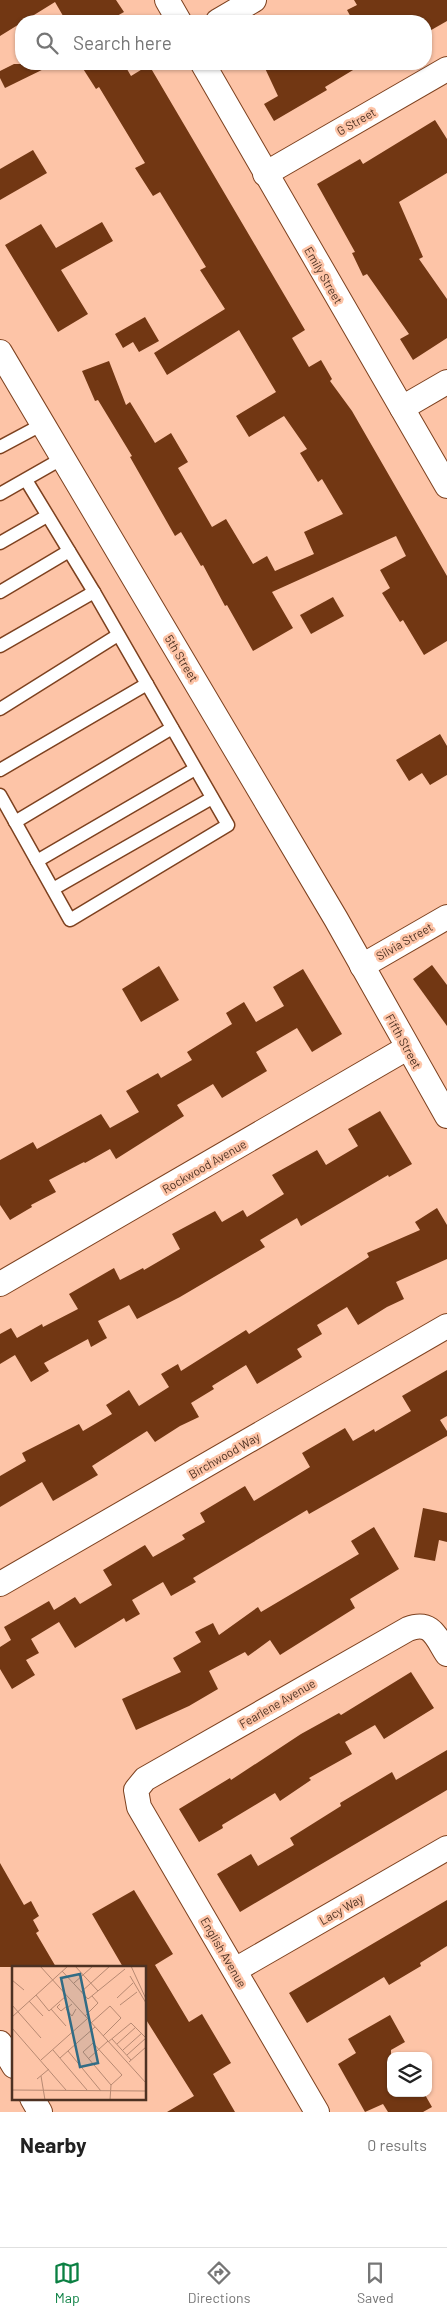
<!DOCTYPE html>
<style>
:root{--surface:#fff;--page:#f2f2f2;--text:#222;--muted:#767676;--line:#e0e0e0;--accent:#0b8043}
body{margin:0;font-family:Barlow,sans-serif;background:var(--page);color:var(--text)}
.controls{position:absolute;right:15px;bottom:15px;display:grid;overflow:hidden;border-radius:10px;box-shadow:0 1px 4px #0004}
.controls button{width:45px;height:45px;display:grid;place-items:center;padding:0;border:0;border-bottom:1px solid var(--line);background:var(--surface);color:var(--text);font:25px sans-serif}
.list{margin:0;padding:0;list-style:none}
h2{display:flex;justify-content:space-between;align-items:center;height:65px;margin:0;padding:0 20px;font-size:21px}
h2 small{font-size:16px;font-weight:400;color:var(--muted)}
.icon{flex:none;width:28px;height:28px;fill:none;stroke:currentColor;stroke-width:2;stroke-linecap:round;stroke-linejoin:round}
.map{position:relative;flex:none;width:447px;height:2112px;overflow:hidden}
.search{position:absolute;background:var(--surface);box-shadow:0 1px 4px #0004;left:15px;right:15px;top:15px;height:55px;display:flex;align-items:center;gap:12px;box-sizing:border-box;padding:0 18px;border-radius:20px;color:var(--muted);font-size:19px}
.sheet{height:135px;background:var(--surface)}
nav{display:flex;justify-content:space-around;align-items:center;box-sizing:border-box;height:70px;border-top:1px solid var(--line);background:var(--surface);font-size:14px;color:var(--muted)}
nav a{display:grid;justify-items:center;gap:2px}
nav .on{color:var(--accent)}
.map>svg:first-child{display:block}
.building{fill:#723713}
.lines{fill:none;stroke-linecap:round;stroke-linejoin:round}
.lane-casing{stroke:#7d411f;stroke-width:15}
.street-casing{stroke:#7d411f;stroke-width:26}
.lane{stroke:#fff;stroke-width:12}
.street{stroke:#fff;stroke-width:24}
.labels{text-anchor:middle;dominant-baseline:central;stroke-width:5;stroke-linejoin:round;paint-order:stroke}
.street-label{font-size:12px;fill:#4d3122;stroke:#fdc4a7}
.inset-road{fill:none;stroke:#b78972;stroke-width:1}
.view{fill:#326c85;fill-opacity:0.15;stroke:#326c85;stroke-width:2.5}
.inset-edge{fill:none;stroke:#4d3122;stroke-width:2.5}
</style>
<div class="map">
<svg width="447" height="2112" viewBox="0 0 447 2112">
<rect width="100%" height="100%" fill="#fdc4a7"/>
<g class="building">
<polygon points="0,0 116,0 124,12 108,21 66,21 55,2 0,36"/>
<polygon points="354,0 447,0 447,21 426,33 426,21 353,21 347,10 357,5"/>
<polygon points="14,64 54,64 5,88 0,78 0,71"/>
<polygon points="80,64 124,64 131,76 149,65 305,330 292,338 309,367 321,360 332,379 330,381 352,411 447,576 447,641 424,655 403,620 400,622 382,593 390,588 380,570 406,556 396,536 272,592 293,628 253,651 227,605 225,606 203,565 201,566 181,532 175,536 130,457 132,456 98,400 95,401 82,371 109,361 126,405 130,402 155,443 171,433 188,462 178,468 212,527 226,519 253,564 267,556 275,571 314,554 304,532 343,514 322,479 318,482 300,453 307,449 284,416 249,437 236,416 276,392 239,330 167,375 154,353 225,309 200,270 206,267 160,192 153,196 135,168 145,163 99,87 96,89"/>
<polygon points="263,64 363,64 325,87 327,90 274,121 264,104 278,96"/>
<polygon points="435,120 447,139 447,173 399,202 423,257 419,259 447,299 447,338 413,360 400,339 409,334 367,274 363,276 352,253 355,252 317,184 360,159 363,164"/>
<polygon points="33,150 47,173 0,200 0,169"/>
<polygon points="102,222 113,241 61,270 88,314 58,332 5,245 41,224 56,248"/>
<polygon points="145,317 159,341 139,352 133,342 123,348 115,334"/>
<polygon points="333,597 344,616 311,634 300,615"/>
<polygon points="440,734 447,746 447,775 430,785 422,773 409,781 396,760"/>
<polygon points="432,965 447,985 447,1026 413,979"/>
<polygon points="159,966 179,1000 141,1022 122,989"/>
<polygon points="303,969 342,1034 312,1052 297,1028 256,1052 267,1071 222,1098 213,1084 177,1105 184,1116 116,1159 110,1149 85,1163 84,1162 49,1180 56,1192 31,1205 32,1207 10,1220 0,1205 0,1160 33,1142 37,1149 101,1114 110,1128 139,1112 126,1091 158,1073 161,1078 192,1060 187,1052 232,1024 226,1013 244,1002 256,1022 284,1006 273,987"/>
<polygon points="380,1111 412,1164 389,1177 388,1175 301,1226 297,1218 260,1240 265,1247 180,1297 137,1319 129,1305 98,1321 107,1338 91,1347 88,1339 44,1363 49,1371 31,1382 15,1355 0,1364 0,1334 11,1328 17,1338 42,1324 43,1327 78,1309 69,1294 114,1268 120,1280 143,1268 144,1270 180,1249 172,1234 215,1211 222,1222 243,1210 247,1217 284,1194 272,1175 317,1150 326,1165 358,1146 348,1129"/>
<polygon points="437,1208 447,1225 447,1259 396,1282 404,1299 387,1307 358,1325 347,1307 317,1325 322,1334 297,1349 302,1357 257,1384 246,1365 212,1386 214,1389 191,1403 199,1417 180,1426 155,1442 147,1431 92,1466 98,1475 53,1501 42,1482 0,1507 0,1476 26,1461 22,1453 79,1424 83,1431 112,1414 106,1405 129,1390 139,1406 169,1387 161,1374 178,1364 181,1371 246,1330 249,1334 369,1257 367,1253 420,1230 415,1222"/>
<polygon points="447,1370 447,1416 440,1420 447,1431 447,1436 309,1514 307,1510 193,1578 196,1582 171,1596 163,1582 132,1600 140,1614 126,1622 124,1618 75,1648 59,1622 31,1639 39,1653 26,1660 35,1675 12,1689 0,1669 0,1647 11,1640 4,1627 49,1601 54,1610 75,1597 80,1604 112,1585 103,1570 145,1545 153,1557 185,1539 182,1535 205,1522 200,1513 245,1486 254,1501 310,1467 302,1453 345,1428 353,1441 374,1429 375,1432 411,1411 402,1396"/>
<polygon points="423,1508 447,1513 447,1542 439,1540 435,1561 414,1557"/>
<polygon points="374,1527 399,1569 350,1599 355,1608 280,1655 270,1640 248,1656 245,1652 209,1671 218,1689 189,1706 136,1730 122,1699 181,1672 173,1658 201,1642 195,1632 213,1623 219,1635 258,1607 261,1612 359,1554 351,1541"/>
<polygon points="411,1672 434,1708 384,1739 375,1725 345,1742 352,1754 309,1778 311,1780 280,1801 275,1793 222,1825 223,1828 199,1842 179,1809 230,1778 231,1780 301,1734 339,1713 341,1715"/>
<polygon points="447,1750 447,1790 240,1912 217,1874 251,1854 258,1866 294,1845 290,1838 341,1806 340,1803 392,1772 396,1780"/>
<polygon points="0,1863 24,1905 31,1901 39,1916 33,1920 39,1931 36,1933 56,1967 0,1967"/>
<polygon points="134,1890 173,1954 155,1965 189,2022 202,2014 231,2063 213,2074 235,2112 167,2112 194,2096 145,2018 145,1967 123,1967 92,1914"/>
<polygon points="447,1900 447,1946 420,1963 421,1966 389,1985 384,1977 307,2023 289,1993"/>
<polygon points="390,2015 405,2042 391,2050 391,2093 424,2093 432,2107 423,2112 388,2112 383,2104 365,2112 338,2064 356,2053 348,2039"/>
</g>
<g class="lines">
<defs>
<g id="lane">
<polyline points="0,447 43,424"/>
<polyline points="0,494 63,458"/>
<polyline points="0,543 47,516"/>
<polyline points="0,592 69,551"/>
<polyline points="0,646 94,592"/>
<polyline points="0,709 118,635"/>
<polyline points="0,770 147,684"/>
<polyline points="0,795 70,920 228,825 94,592 26,480"/>
<polyline points="15,822 172,728"/>
<polyline points="37,861 195,769"/>
<polyline points="53,889 212,798"/>
</g>
<g id="street">
<polyline points="167,0 179,21"/>
<polyline points="218,21 254,0"/>
<polyline points="203,64 447,486"/>
<polyline points="265,174 447,69"/>
<polyline points="0,352 336,919 447,1116"/>
<polyline points="402,408 447,382"/>
<polyline points="362,966 447,917"/>
<polyline points="0,1284 407,1048"/>
<polyline points="0,1584 447,1326"/>
<polyline points="235,1970 447,1848"/>
<polyline points="0,2043 14,2066"/>
<polyline points="32,2098 40,2112"/>
<path d="M 317,2112 L 139,1807 L 136,1790 L 145,1779 L 408,1629 C 432,1620 436,1637 447,1654"/>
</g>
</defs>
<use href="#lane" class="lane-casing"/>
<use href="#street" class="street-casing"/>
<use href="#lane" class="lane"/>
<use href="#street" class="street"/>
</g>
<g class="labels">
<g class="street-label">
<text transform="translate(356 121) rotate(-30)">G Street</text>
<text transform="translate(324 275) rotate(60)">Emily Street</text>
<text transform="translate(182 658) rotate(59)">5th Street</text>
<text transform="translate(404 941) rotate(-30)">Silvia Street</text>
<text transform="translate(404 1041) rotate(61)">Fifth Street</text>
<text transform="translate(204 1166) rotate(-30)">Rockwood Avenue</text>
<text transform="translate(224 1455) rotate(-30)">Birchwood Way</text>
<text transform="translate(277 1703) rotate(-30)">Fearlene Avenue</text>
<text transform="translate(341 1909) rotate(-30)">Lacy Way</text>
<text transform="translate(224 1952) rotate(60)">English Avenue</text>
</g>
</g>
<g transform="translate(12 1966)">
<rect width="134" height="134" fill="#fdc4a7"/>
<path class="inset-road" d="M 28,0 L 134,117M 63,0 L 86,25M 119,0 L 134,33M 50,5 L 76,33 L 113,3M 118,10 L 134,37M 0,14 L 12,24M 62,17 L 81,0M 69,26 L 98,0M 24,29 L 37,45 L 54,30M 105,32 L 121,17M 17,35 L 31,50M 48,38 L 45,41 L 49,45 L 55,40M 60,38 L 54,43 L 60,50 L 64,43M 0,39 L 29,72M 108,39 L 125,26M 39,43 L 54,60M 73,50 L 86,37 L 80,30M 0,51 L 56,0M 79,57 L 98,40 L 109,52 L 91,70M 0,62 L 54,124M 100,73 L 119,94M 96,76 L 119,57 L 134,72M 105,78 L 124,61M 41,84 L 75,124M 111,84 L 130,67M 56,85 L 89,125M 115,89 L 134,72M 48,92 L 83,61M 76,93 L 96,75M 29,94 L 75,53M 117,96 L 134,81M 29,110 L 33,134M 25,113 L 37,103M 0,124 L 134,125M 98,134 L 99,119 L 71,86 L 81,77 L 110,109 L 99,119"/>
<path class="view" d="M 68,8 L 86,97 L 68,101 L 49,12 Z"/>
<rect width="134" height="134" class="inset-edge"/>
</g>
</svg>
<div class="controls">
<button><svg class="icon" aria-label="layers" viewBox="0 0 24 24"><path d="M12 4l9 5-9 5-9-5zM3 14l9 5 9-5"/></svg></button>
</div>
<div class="search"><svg class="icon" aria-label="search" viewBox="0 0 24 24"><circle cx="10" cy="10" r="6"/><path d="M15 15l6 6"/></svg>Search here</div>
</div>
<section class="sheet">
<h2>Nearby<small>0 results</small></h2>
<ul class="list">
</ul>
</section>
<nav>
<a class="on"><svg class="icon" aria-label="map" viewBox="0 0 24 24"><path d="M3 6l6-2 6 2 6-2v14l-6 2-6-2-6 2zM9 4v14M15 6v14"/></svg>Map</a>
<a><svg class="icon" aria-label="directions" viewBox="0 0 24 24"><path d="M12 3l9 9-9 9-9-9zM9 14v-3h6M13 9l2 2-2 2"/></svg>Directions</a>
<a><svg class="icon" aria-label="saved" viewBox="0 0 24 24"><path d="M7 4h10v16l-5-4-5 4z"/></svg>Saved</a>
</nav>
